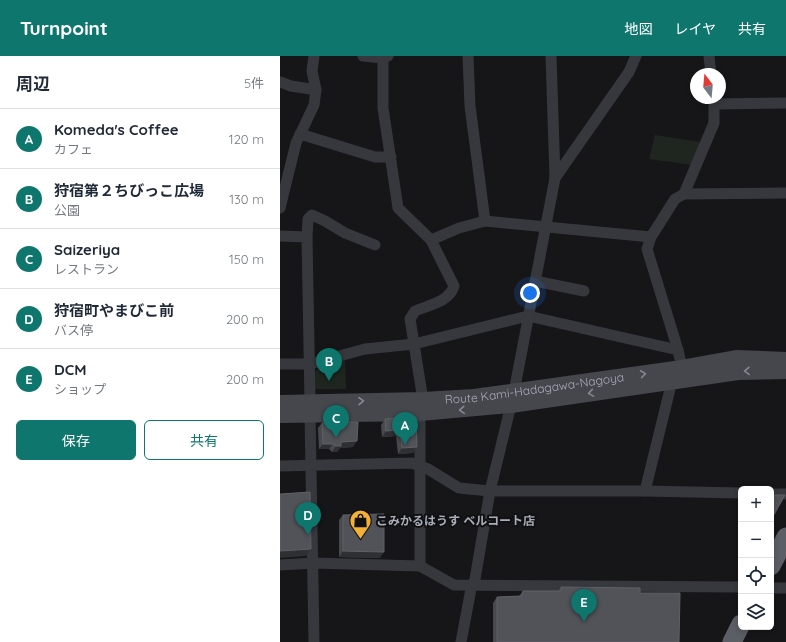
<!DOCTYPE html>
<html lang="ja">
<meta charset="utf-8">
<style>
:root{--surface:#fff;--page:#f2f2f3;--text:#1f2937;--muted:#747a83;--line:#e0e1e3;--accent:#0f766e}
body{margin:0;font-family:Quicksand,"Noto Sans JP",sans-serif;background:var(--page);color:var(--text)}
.controls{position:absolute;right:12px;bottom:12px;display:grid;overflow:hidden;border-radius:6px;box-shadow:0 2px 6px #0003}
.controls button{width:36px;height:36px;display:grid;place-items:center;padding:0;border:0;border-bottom:1px solid var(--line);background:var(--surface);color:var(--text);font:20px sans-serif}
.compass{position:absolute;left:410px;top:12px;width:36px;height:36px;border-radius:50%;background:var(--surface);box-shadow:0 2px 6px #0003;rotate:344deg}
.you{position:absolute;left:250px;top:237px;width:14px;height:14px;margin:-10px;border:3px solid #fff;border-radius:50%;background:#1a73e8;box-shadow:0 0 0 6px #1a73e833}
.badge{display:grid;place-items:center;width:26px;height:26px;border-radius:50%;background:var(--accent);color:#fff;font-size:13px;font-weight:700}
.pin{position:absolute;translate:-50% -33px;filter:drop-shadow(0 1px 2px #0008)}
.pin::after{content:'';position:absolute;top:21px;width:14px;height:12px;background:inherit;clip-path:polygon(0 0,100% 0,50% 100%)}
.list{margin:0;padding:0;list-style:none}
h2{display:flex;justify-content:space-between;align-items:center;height:52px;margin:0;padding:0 16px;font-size:17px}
h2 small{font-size:13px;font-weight:400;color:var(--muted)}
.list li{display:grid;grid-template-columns:26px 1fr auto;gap:12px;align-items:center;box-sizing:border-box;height:60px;padding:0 16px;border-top:1px solid var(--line)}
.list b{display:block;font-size:15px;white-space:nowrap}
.list p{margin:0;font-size:13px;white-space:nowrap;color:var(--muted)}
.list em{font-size:13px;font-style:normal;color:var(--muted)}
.actions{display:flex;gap:8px;padding:12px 16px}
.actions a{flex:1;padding:9px 0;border:1px solid var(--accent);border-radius:6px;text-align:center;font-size:14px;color:var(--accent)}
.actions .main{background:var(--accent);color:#fff}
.icon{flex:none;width:22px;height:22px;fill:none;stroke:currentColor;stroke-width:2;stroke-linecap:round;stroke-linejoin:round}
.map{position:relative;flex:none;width:506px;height:586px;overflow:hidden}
header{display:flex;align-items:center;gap:24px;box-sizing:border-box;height:56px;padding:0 20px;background:var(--accent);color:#fff}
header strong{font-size:19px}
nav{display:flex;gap:22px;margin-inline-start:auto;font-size:14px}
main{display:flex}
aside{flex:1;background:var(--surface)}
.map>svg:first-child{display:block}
.green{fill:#1e261f}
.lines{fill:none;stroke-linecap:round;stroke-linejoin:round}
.minor{stroke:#37383d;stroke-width:11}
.secondary{stroke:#45474d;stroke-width:16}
.trunk{stroke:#5b5e65;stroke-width:19}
.wall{fill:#47494d}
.shaded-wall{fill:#2f3033}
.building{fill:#525359;stroke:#5f6168}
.oneway{stroke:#858993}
.labels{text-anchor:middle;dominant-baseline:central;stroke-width:4;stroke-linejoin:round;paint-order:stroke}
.street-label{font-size:12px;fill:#a8adb8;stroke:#111113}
.poi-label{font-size:12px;font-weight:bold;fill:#a8adb8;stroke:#111113;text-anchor:start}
</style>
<header>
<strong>Turnpoint</strong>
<nav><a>地図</a><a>レイヤ</a><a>共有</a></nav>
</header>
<main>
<aside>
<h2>周辺<small>5件</small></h2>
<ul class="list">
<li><span class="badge">A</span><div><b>Komeda's Coffee</b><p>カフェ</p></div><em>120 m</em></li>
<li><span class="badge">B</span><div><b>狩宿第２ちびっこ広場</b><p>公園</p></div><em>130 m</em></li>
<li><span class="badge">C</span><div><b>Saizeriya</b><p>レストラン</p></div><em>150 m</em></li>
<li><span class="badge">D</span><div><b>狩宿町やまびこ前</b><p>バス停</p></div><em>200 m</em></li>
<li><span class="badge">E</span><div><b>DCM</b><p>ショップ</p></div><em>200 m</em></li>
</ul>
<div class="actions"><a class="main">保存</a><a>共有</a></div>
</aside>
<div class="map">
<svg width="506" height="586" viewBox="0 0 506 586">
<rect width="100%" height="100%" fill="#161618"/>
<g class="green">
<polygon points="375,79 421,86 412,109 369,103"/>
<polygon points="65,304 66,333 33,333 34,317 42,307"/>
</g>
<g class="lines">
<g class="minor">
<polyline points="83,0 103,2 108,0"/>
<polyline points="188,0 190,50 205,165"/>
<polyline points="271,0 275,122"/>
<polyline points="429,0 431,18"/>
<path d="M 103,2 L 103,52 L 118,152 L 151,184 L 174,230 C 169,246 149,249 135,255 L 130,263 L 143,344"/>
<polyline points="0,26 11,30 36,34"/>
<polyline points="435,48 506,47"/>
<polyline points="20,78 95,101 111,101"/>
<polyline points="404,138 506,137"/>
<polyline points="0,152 16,87 34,49 36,34 32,15 34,0"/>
<polyline points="0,180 27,181 30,346"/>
<polyline points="27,181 28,163 32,159 45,165 65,177 95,189"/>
<polyline points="151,184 179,172 205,165 371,181"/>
<polyline points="255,225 304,235"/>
<polyline points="0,308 30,308 85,293 134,288 248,260 398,294"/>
<polyline points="402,312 398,294 367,193 371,181 395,143 404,138 434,67 434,42"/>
<polyline points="234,336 275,122 349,16 356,0"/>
<polyline points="140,357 140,510"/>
<polyline points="30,358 34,586"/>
<polyline points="0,410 132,407 148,413 179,432 210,435 365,435 461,437"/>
<polyline points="365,435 392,325"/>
<polyline points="491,438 506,438"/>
<polyline points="0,509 33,507 140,510 174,529 461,531"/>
<polyline points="491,532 506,532"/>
<polyline points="181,586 191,533 194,529 210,435 231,349"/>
</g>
<g class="secondary">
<path id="s1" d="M 0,347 L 143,344 L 194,341 L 395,313 L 456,302 L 506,304"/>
<polyline points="0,359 140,357 231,349 458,316 506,315"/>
</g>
<g class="trunk">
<polyline points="491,510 506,481"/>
<polyline points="452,586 461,568"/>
</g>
</g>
<g class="wall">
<polygon points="136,361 137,391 133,397 118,398 116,380 102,381 101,369 105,363"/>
<polygon points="42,367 73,391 60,392 57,396 52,396 49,393 39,393 38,372"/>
<polygon points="461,453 461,469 460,469"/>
<polygon points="63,459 100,502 59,501 59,464"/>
<polygon points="281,531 360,537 399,586 213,586 213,547 217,541 239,540 243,535 278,535"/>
</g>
<g class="shaded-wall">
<polygon points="120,374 116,380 102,381 106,375"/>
<polygon points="77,385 73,391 60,392 57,396 52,396 56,390 61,386"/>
<polygon points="43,388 53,388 49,393 39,393"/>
<polygon points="137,391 133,397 118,398 122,392"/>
<polygon points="31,493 26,500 0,502 0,495"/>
<polygon points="63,495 104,496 100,502 59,501"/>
</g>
<g class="building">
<polygon points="136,361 137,391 122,392 120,374 106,375 105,363"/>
<polygon points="78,366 77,385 61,386 61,390 56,390 53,388 43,388 42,367"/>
<polygon points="30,436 31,493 0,495 0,438"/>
<polygon points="491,439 505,439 491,464"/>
<polygon points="104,458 104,496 63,495 63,459"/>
<polygon points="281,531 360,532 360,537 400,537 399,586 217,586 217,541 242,540 243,535 281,535"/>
</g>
<defs><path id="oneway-chevron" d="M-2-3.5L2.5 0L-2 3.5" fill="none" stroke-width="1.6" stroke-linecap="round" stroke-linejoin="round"/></defs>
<g class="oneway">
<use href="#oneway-chevron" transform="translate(467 315) rotate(178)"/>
<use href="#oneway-chevron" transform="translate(363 318) rotate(-8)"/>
<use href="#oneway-chevron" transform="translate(311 337) rotate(171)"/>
<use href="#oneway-chevron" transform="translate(81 345) rotate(-1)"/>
<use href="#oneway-chevron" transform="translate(182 354) rotate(176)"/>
</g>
<defs>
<symbol id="shop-pin" viewBox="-11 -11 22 30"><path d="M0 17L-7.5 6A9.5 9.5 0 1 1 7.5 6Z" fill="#f2b134" stroke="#111113"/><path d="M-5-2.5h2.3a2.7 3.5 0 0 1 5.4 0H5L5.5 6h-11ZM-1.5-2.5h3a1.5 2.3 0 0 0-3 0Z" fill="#111"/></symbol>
</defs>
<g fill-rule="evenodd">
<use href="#shop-pin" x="68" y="452" width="25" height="34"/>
</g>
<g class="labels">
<g class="street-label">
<text stroke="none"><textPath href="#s1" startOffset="255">Route Kami-Hadagawa-Nagoya</textPath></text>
</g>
<g class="poi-label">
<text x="96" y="464">こみかるはうす ベルコート店</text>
</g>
</g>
</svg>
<div class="controls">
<button>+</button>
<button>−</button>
<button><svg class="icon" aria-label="locate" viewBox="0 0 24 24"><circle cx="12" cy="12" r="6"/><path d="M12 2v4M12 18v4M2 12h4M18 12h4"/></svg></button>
<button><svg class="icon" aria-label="layers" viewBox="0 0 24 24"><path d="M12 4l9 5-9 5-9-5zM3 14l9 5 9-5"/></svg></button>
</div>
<svg class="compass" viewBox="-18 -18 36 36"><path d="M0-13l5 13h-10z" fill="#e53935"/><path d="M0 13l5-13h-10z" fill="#747a83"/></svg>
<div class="you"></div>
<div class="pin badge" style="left:125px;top:389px">A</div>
<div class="pin badge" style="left:49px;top:325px">B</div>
<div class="pin badge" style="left:56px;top:382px">C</div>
<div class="pin badge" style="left:28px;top:479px">D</div>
<div class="pin badge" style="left:304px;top:566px">E</div>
</div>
</main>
